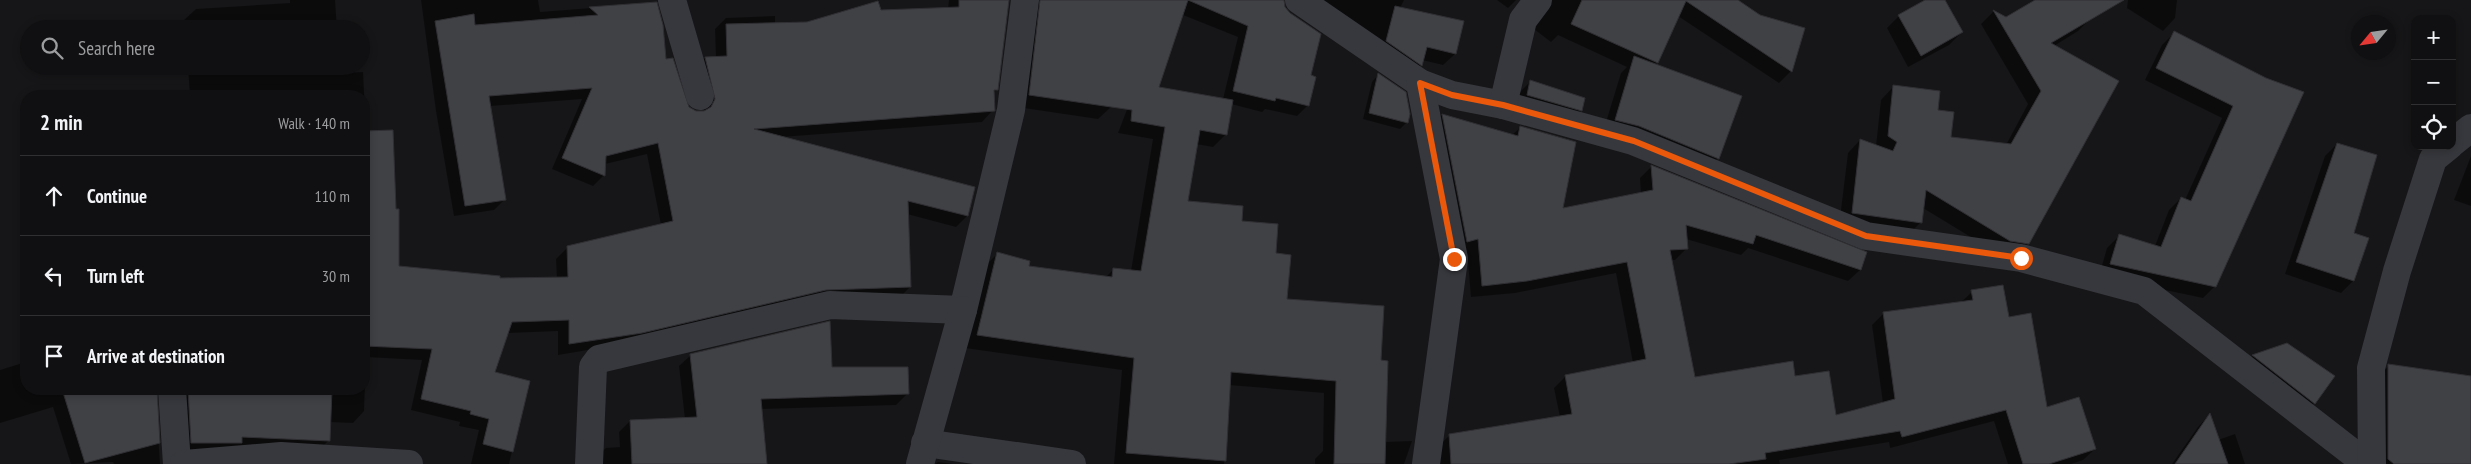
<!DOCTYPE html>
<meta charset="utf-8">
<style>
:root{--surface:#101012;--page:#19191b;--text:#f1f3f6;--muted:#9c9d9f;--line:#303032}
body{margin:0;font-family:"PT Sans Narrow",sans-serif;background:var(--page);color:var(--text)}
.controls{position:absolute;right:15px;top:15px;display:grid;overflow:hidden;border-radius:10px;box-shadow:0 2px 8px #0003}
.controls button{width:45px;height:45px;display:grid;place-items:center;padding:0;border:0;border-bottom:1px solid var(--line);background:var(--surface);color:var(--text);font:25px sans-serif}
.compass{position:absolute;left:2351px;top:15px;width:45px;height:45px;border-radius:50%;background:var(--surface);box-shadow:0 2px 8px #0003;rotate:241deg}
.stop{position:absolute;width:15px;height:15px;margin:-11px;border:4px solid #ea580c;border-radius:50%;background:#fff}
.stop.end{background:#ea580c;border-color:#fff;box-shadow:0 1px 5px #0008}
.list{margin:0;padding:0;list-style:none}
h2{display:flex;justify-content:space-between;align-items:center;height:65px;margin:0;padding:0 20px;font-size:21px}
h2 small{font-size:16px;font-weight:400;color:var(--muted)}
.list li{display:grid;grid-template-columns:32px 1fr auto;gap:15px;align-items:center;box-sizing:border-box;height:80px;padding:0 20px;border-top:1px solid var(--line)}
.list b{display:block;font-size:19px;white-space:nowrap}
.list em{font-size:16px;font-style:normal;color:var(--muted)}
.icon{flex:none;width:28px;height:28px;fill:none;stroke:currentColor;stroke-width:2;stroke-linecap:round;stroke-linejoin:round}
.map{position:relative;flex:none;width:2471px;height:464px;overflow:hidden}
.search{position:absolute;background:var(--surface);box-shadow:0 2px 8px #0003;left:20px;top:20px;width:350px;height:55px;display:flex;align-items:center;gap:12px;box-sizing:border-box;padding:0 18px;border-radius:28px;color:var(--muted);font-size:19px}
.panel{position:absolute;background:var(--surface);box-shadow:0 2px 8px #0003;left:20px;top:90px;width:350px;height:305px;border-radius:20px}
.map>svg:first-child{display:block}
.shadow{fill:#0007}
.building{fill:#404145;stroke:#303034}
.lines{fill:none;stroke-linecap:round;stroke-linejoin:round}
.minor{stroke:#37383d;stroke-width:28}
.route{stroke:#ea580c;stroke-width:6}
</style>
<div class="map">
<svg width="2471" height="464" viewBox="0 0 2471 464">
<rect width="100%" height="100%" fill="#161618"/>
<g class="shadow">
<polygon points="290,0 335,0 337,29 185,29 184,20 196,9 290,3"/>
<polygon points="421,0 538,0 540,12 656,3 665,60 689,109 696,112 704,112 704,104 694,70 705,58 716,58 715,29 726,18 775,16 775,33 948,9 949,0 1008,0 997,90 993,93 993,110 982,122 781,137 974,187 967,216 956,227 907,214 910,287 899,298 558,355 558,331 507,333 494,373 528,382 509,464 471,464 479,430 459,426 460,422 411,410 422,360 366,357 364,411 353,423 329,422 329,440 317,452 181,458 171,389 364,389 364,96 190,96 188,66 341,66 341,73 363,72 366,132 398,267 499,279 557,279 556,259 568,247 661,225 647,154 605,164 604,175 593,186 552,169 582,99 490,106 505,199 494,210 454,216 436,111"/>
<polygon points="1020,0 1125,0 1111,107 1098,119 1017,107"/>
<polygon points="1172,0 1279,0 1283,2 1289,14 1309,76 1308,105 1297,116 1265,109 1262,112 1231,104 1226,134 1213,147 1196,144 1186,203 1241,223 1274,255 1286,301 1380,361 1384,442 1412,441 1404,464 1315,464 1315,459 1323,451 1324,393 1229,385 1224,464 1114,464 1122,370 965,348 985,266 997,254 1027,267 1106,277 1114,269 1131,271 1153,139 1118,133 1131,99 1223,99 1238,37 1168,9"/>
<polygon points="1296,0 1404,0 1400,8 1455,54 1443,65 1422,60 1421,65 1410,77"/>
<polygon points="1497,0 1516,0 1508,8"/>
<polygon points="1536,0 1723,0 1791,71 1779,83 1678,16 1655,65 1718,158 1705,171 1603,132 1621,73 1627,67 1558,35 1551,42 1534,29"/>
<polygon points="1928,0 1944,0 1962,32 1949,45 1908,67 1887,28 1899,16"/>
<polygon points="2037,0 2080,0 2091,18 2078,31 2054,46 2028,243 2015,256 1997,253 1923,208 1921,222 1908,235 1839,226 1848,153 1860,140 1876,146 1881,100 1893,87 1936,111 1950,138 2006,145 2028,104 1981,24 1993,12 2006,19"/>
<polygon points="2128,0 2177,0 2175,18 2163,31 2127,8"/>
<polygon points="2174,33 2266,79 2215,286 2203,298 2099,276 2107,248 2119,236 2155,246 2169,210 2181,198 2185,200 2222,118 2145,80 2162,45"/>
<polygon points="1378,75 1407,122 1400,129 1363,119 1372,82"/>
<polygon points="1530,82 1581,110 1569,123 1515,108 1518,94"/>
<polygon points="1442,115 1512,135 1521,127 1562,210 1641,194 1640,178 1651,167 1866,253 1860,270 1848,281 1748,248 1741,255 1686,239 1686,249 1675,260 1671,260 1694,379 1794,378 1835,416 1883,403 1872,325 1884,313 1960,303 1972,292 2008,319 2046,409 2095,449 2083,460 2071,464 2008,464 1994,421 1890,448 1889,442 1779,460 1780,464 1435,464 1434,450 1450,435 1560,417 1554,388 1565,377 1633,363 1616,273 1515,293 1471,297 1467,250 1455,252 1431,126"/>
<polygon points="2337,144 2352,234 2353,281 2341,293 2285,274 2325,156"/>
<polygon points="2471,156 2471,206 2454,200"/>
<polygon points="2287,344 2314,403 2302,416 2241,368 2253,356"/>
<polygon points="691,355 831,369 907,394 896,405 761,409 766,464 594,464 594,459 606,448 620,447 619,432 630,421 685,419 679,366"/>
<polygon points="26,362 26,389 155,389 160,464 114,464 113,462 71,464 53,407 0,423 0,370"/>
<polygon points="2389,366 2471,377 2471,464 2376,464 2376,378"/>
<polygon points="2209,415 2218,440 2235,434 2245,464 2172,464 2198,427"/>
<polygon points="938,462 953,464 935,464"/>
</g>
<g class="building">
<polygon points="959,0 1009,0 998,90 994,90 995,111 754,129 975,187 968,216 908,201 911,287 826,290 642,333 569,344 569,320 512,322 495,372 530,381 513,452 483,444 489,419 470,414 471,411 421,399 432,349 364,346 364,131 393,130 396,209 399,209 399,266 500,276 500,278 568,277 567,246 673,221 658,143 606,156 605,176 562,158 592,88 489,96 506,200 465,206 435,21 474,14 475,25 598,15 589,7 657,2 663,25 666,59 673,58 689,107 696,111 704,111 711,107 715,99 705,57 727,56 726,24 807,22 878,1 881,10 959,7"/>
<polygon points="1040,0 1188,0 1159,87 1233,100 1227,135 1200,130 1188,201 1243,206 1242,221 1278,224 1276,253 1291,255 1287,299 1384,306 1381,360 1388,361 1385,464 1334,464 1336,381 1231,372 1226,461 1126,453 1134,358 977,335 997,252 1030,261 1029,266 1112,277 1113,268 1141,271 1165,127 1131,121 1132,110 1029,95"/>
<polygon points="1188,0 1284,0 1285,7 1290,13 1321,34 1311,75 1316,77 1309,106 1276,98 1275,101 1233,91 1248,26"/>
<polygon points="1582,0 1738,0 1760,15 1805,28 1792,72 1686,1 1658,63 1571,24"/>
<polygon points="1925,0 1945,0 1963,32 1921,56 1898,15"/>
<polygon points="2035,0 2124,0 2051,43 2119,81 2029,244 2010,241 1926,190 1922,223 1852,213 1860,139 1893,151 1897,142 1888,136 1893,85 1940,91 1938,110 1954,112 1951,137 2011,144 2041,91 1993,10 2006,17"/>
<polygon points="1395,6 1464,21 1456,54 1427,47 1422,66 1386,41"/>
<polygon points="2174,31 2266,78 2304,92 2216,287 2110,264 2119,234 2161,247 2181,197 2191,201 2233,106 2156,68"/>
<polygon points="1634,56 1742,96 1719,159 1639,126 1615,120"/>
<polygon points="1378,73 1406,92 1410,114 1408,123 1369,113"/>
<polygon points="1530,80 1585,98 1582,111 1527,95"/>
<polygon points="1442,114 1518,136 1520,126 1576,142 1563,208 1653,190 1651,165 1867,252 1861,270 1756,235 1753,244 1686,225 1688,249 1670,250 1695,377 1793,361 1795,376 1829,371 1836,415 1895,399 1883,312 1973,300 1971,290 2003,285 2009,317 2031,313 2047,407 2079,397 2096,449 2049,464 2023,464 2006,410 1902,437 1900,431 1765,453 1766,459 1729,464 1451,464 1449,434 1572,414 1565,375 1646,359 1627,262 1527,281 1482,286 1478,239 1467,242"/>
<polygon points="2337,143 2377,155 2354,233 2369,238 2354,281 2296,262"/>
<polygon points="830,321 832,367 908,367 909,394 761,399 767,464 632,464 630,420 697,417 690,354"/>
<polygon points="2287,343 2335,376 2315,404 2252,355"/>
<polygon points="2388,364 2471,376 2471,464 2394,464 2388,459"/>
<polygon points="62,389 157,389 160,443 85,463"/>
<polygon points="188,389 332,389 330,441 242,437 242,443 191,443"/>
<polygon points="2210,413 2228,464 2175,464"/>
</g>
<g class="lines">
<g class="minor">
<polyline points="672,0 700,96"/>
<polyline points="1299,0 1420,83 1452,95 1503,105 1633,141 1866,236 2021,258 2144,291 2367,464"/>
<polyline points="1420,83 1454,259 1426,464"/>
<polyline points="1503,105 1523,20 1538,0"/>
<polyline points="2452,143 2471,128"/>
<polyline points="172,389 177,464"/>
<polyline points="925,443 1072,464"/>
<polyline points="184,464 281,456 409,464"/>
<polyline points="589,464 593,367 599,359 830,305 963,310 1011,110 1025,0"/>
<polyline points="920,464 963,310"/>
<polyline points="2372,464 2371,368 2397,271 2433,159 2449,146"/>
</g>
</g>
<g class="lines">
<polyline class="route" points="1454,259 1420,83 1452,95 1503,105 1634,141 1866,236 2021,258"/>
</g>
</svg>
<div class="controls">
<button>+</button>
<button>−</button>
<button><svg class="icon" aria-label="locate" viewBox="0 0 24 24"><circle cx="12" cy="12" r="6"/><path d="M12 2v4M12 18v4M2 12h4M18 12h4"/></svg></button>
</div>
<svg class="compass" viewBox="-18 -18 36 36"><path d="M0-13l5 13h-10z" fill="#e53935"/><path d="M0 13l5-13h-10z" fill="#9c9d9f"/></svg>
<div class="stop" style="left:2021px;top:258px"></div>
<div class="stop end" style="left:1454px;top:259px"></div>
<div class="search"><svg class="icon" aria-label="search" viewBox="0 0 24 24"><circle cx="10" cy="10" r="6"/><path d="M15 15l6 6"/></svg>Search here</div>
<section class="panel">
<h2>2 min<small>Walk · 140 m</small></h2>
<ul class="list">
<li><svg class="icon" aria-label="ahead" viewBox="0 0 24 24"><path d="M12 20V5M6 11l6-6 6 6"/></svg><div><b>Continue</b></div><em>110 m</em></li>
<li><svg class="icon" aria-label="left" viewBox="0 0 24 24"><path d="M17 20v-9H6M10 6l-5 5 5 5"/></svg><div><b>Turn left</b></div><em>30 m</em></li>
<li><svg class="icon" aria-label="arrive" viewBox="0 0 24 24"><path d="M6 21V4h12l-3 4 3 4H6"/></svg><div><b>Arrive at destination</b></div></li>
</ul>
</section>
</div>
